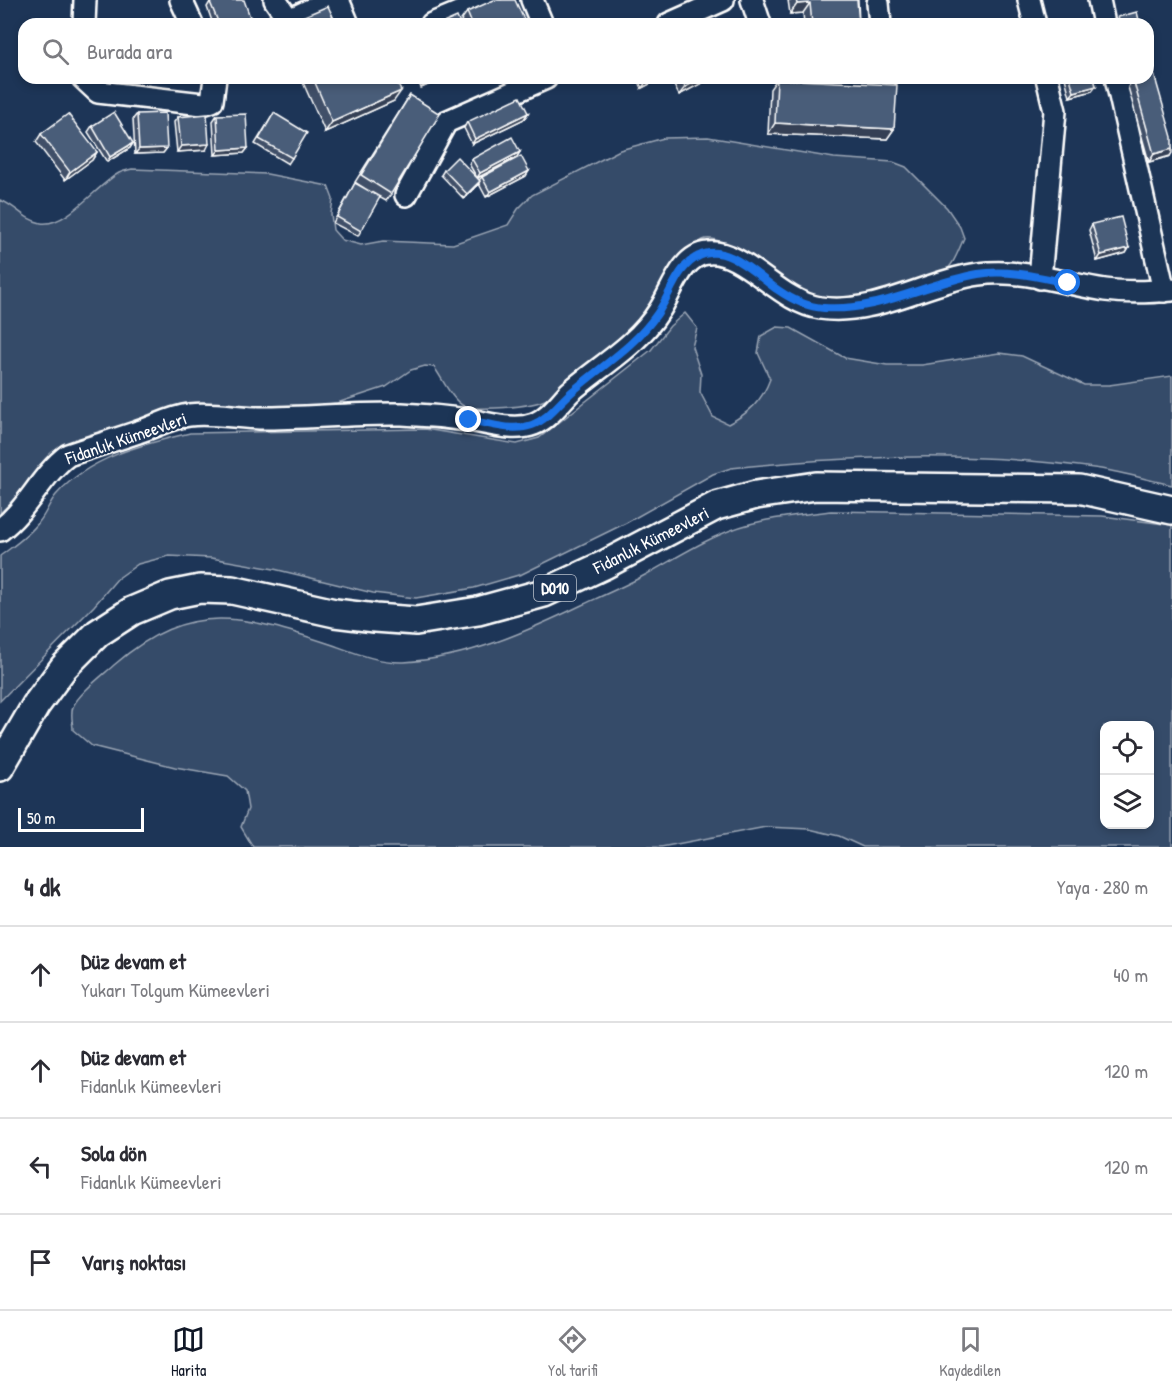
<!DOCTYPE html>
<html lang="tr">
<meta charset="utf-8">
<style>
:root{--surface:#fff;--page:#f7f7f7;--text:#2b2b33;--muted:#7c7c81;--line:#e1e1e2;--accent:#111827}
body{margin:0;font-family:"Patrick Hand",sans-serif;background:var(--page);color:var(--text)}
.controls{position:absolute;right:18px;bottom:18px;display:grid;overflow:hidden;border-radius:12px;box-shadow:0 3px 9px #0003}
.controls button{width:54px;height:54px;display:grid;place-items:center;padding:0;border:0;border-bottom:2px solid var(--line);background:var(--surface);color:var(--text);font:30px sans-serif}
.scale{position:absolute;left:18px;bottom:15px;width:126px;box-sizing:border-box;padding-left:6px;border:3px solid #fff;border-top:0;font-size:16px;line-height:21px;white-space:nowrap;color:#fff;-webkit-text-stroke:4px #1d3557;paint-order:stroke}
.stop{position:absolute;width:18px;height:18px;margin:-14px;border:4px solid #1a73e8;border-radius:50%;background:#fff}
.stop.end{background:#1a73e8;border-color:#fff;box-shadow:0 2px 6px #0008}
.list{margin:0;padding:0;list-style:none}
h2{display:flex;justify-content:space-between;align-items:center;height:78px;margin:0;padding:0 24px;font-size:26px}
h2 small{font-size:20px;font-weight:400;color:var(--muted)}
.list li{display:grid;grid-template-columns:39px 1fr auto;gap:18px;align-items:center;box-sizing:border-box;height:96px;padding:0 24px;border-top:2px solid var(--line)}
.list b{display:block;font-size:22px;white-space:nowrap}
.list p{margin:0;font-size:20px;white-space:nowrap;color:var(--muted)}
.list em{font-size:20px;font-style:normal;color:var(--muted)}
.icon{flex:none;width:33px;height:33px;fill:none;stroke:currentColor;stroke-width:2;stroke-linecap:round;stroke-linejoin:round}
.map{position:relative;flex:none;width:1172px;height:847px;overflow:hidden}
.search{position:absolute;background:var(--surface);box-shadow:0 3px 9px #0003;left:18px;right:18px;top:18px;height:66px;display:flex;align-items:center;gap:15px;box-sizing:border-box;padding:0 21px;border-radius:18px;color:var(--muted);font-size:22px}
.sheet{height:462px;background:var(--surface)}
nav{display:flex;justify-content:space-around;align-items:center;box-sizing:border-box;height:84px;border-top:2px solid var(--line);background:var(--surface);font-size:16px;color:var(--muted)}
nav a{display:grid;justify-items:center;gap:3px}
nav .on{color:var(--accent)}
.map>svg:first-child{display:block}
.green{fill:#364b69;stroke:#9aa5b4;stroke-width:1.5;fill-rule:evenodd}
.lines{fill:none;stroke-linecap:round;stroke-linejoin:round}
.minor-casing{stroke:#fff;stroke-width:26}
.major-casing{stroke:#fff;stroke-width:32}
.minor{stroke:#1d3557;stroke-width:21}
.major{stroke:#1d3557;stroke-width:27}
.wall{fill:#405068;stroke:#fff;stroke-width:1.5}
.shaded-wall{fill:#344155;stroke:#fff;stroke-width:1.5}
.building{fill:#4a5d79;stroke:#fff;stroke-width:1.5}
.route{stroke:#1a73e8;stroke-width:8}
.labels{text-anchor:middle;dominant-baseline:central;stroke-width:4.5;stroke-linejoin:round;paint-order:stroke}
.shield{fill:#1d3557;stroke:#bbc2cd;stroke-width:1.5}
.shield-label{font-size:16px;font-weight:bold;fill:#fff}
.street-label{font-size:18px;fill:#fff;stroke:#1d3557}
</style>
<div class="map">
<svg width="1172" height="847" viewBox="0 0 1172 847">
<rect width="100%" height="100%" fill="#1d3557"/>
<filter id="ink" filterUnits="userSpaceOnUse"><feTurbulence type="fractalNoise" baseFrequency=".0167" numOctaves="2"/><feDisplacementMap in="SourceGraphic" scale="12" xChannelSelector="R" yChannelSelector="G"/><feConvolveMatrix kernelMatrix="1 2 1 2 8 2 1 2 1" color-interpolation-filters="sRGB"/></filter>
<g filter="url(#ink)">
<g class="green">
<path d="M 708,137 L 834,158 L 893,162 L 906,167 L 947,208 L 960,227 L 964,238 C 958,251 954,265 943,273 C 936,278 926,280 918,283 C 885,295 832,311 799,294 C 778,284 723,230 703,240 C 682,250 662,298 646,316 C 627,338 603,355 581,373 C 570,382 558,394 545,400 C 530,407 480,411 464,406 C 453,402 442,378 434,367 L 425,366 L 411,370 L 386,387 L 337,403 L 280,409 L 228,409 L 40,474 L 0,513 L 0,200 C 15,205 24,220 41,223 C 67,227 97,185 119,173 C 123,171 128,170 132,169 L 267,174 L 328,186 L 333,199 L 331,214 L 333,230 L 342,240 L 361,245 L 383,241 L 453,244 L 508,225 L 518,209 L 532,195 L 620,150 L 664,138 Z"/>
<path d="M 685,313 L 697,328 L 692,347 L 701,374 L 700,392 L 713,417 L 728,424 C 749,413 762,401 770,379 L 758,353 L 761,336 L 777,327 L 791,328 L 845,358 L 887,365 L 922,365 L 999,353 L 1022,356 L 1084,385 L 1109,385 L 1172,376 L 1172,485 C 1148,480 1125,473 1101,469 C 978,451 855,455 731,468 L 713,474 L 626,523 L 522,574 L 474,588 L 416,598 L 373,593 L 274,569 L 211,558 L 169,556 L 138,564 L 117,579 L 94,606 L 0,701 L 0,556 C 13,546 29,536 39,522 C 46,514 49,503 56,495 C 89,457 143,444 190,433 L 425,429 L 517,444 L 539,438 L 651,350 L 670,326 Z"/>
<path d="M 831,511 L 1102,516 L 1172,525 L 1172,847 L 863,847 L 839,836 L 809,829 L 766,827 L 661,847 L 253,847 L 241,827 L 248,809 L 245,791 L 228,776 L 175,767 L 92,746 L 73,730 C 73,723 70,713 73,707 C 78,694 103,675 114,665 C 191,598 246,616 333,645 C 355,653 380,663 404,662 C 468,658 526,632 584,604 C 604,595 625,586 645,575 C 669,562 692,547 717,536 C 753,519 792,516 831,511 ZM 1104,726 L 1150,726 L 1150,824 L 1104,824 Z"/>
</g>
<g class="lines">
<defs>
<g id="minor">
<polyline points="181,0 192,24"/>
<polyline points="275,0 289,20 331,0"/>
<polyline points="338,0 348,24"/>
<polyline points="532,0 542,24"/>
<polyline points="752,0 760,24"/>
<polyline points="1029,0 1035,24"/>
<polyline points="1099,0 1104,24"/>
<polyline points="878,3 880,24"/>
<polyline points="84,24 85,0"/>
<polyline points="432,24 489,0"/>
<polyline points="669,24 723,0"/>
<polyline points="83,78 98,92 203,104 212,101 215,78"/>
<polyline points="824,78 884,82 883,78"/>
<polyline points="1116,78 1164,291"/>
<polyline points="406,195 446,122 546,78"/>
<polyline points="1040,278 1055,111 1047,78"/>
<path d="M 0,530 C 28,509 41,475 68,455 C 91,447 115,440 138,432 C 154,427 172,417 189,415 C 212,412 239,418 262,418 C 308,418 355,413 402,414 C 424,415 446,417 468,420 C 489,423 513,432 534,424 C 549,418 559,403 570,392 C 601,365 637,346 659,311 C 672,292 681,255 708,253 C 743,249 779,302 820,308 C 876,316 926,281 979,274 C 1022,268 1064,284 1105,290 C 1128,293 1150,292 1172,290"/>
</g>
<polyline id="major" points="0,767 36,705 64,667 98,633 132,611 170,595 200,589 232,590 335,613 375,618 416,621 478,611 544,593 604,565 716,506 756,495 816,486 1079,489 1172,510"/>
</defs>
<use href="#minor" class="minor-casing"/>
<use href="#major" class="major-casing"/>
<use href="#minor" class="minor"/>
<use href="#major" class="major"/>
</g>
<g class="wall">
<polygon points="788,0 858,0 859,24 804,24 803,13 790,14"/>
<polygon points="210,2 250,17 247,22 241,24 213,24 207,7"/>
<polygon points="467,12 526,24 463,24 461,20"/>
<polygon points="1118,17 1140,24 1115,24 1114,22"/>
<polygon points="301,78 395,78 394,101 325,132"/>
<polygon points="417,78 444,78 421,88"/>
<polygon points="637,78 661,78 642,88"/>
<polygon points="670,78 706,78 702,83 679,95"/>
<polygon points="1065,78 1094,78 1096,86 1092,91 1070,97"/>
<polygon points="777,79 894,129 887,139 768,134 770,89"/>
<polygon points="1133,79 1170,156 1149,162 1128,87"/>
<polygon points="410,95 391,194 386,201 379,197 358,236 333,223 355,183 364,188 355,182"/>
<polygon points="274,113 292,158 288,164 255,144"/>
<polygon points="528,113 524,119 472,144 464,128 467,122"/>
<polygon points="137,114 167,148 163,153 135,154 133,119"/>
<polygon points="217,115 248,148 244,153 215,155 213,121"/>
<polygon points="178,117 206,150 177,152 174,122"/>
<polygon points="92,126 133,143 130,148 107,162 88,132"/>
<polygon points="41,134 97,152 92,160 65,180 36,142"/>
<polygon points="517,157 477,178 479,180 482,177 526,176 486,197 479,184 464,199 441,175 444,170 476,176 469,164 472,159"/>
<polygon points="1092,224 1129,248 1126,253 1097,261 1089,230"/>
</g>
<g class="shaded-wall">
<polygon points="810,3 803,13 790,14 797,4"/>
<polygon points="250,17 247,22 241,24 231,24"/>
<polygon points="433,78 444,78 421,88 427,81"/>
<polygon points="651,78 661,78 642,88 647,80"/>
<polygon points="703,78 706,78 702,83 679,95 685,87"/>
<polygon points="1096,86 1092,91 1070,97 1074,92"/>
<polygon points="401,91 394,101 325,132 332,122"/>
<polygon points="528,113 524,119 472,144 475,139"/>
<polygon points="775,123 894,129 887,139 768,134"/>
<polygon points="133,143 130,148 107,162 110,157"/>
<polygon points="209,144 206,150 177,152 181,146"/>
<polygon points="167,148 163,153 135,154 139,149"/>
<polygon points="248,148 244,153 215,155 219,150"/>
<polygon points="1172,149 1172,153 1170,156 1149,162 1154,154"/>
<polygon points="97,152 92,160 65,180 70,172"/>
<polygon points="520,152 517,157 477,178 480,173"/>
<polygon points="529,171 526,176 486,197 490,192"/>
<polygon points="480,181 477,186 464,199 467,194"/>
<polygon points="1129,248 1126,253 1097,261 1101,255"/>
</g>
<g class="building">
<polygon points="214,0 244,0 250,17 231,24 219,24 210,2"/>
<polygon points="494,0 515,0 526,24 472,24 467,12"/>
<polygon points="796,0 857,0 859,24 812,24 810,3 797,4"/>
<polygon points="328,6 336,24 288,24 288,23"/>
<polygon points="1137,12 1140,24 1120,24 1118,17"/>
<polygon points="457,17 460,24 441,24"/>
<polygon points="1154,74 1172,137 1172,149 1154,154 1133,79 1138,78 1148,78 1148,75"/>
<polygon points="313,78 395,78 401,91 332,122"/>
<polygon points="680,78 703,78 685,87"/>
<polygon points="1070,78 1094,78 1096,86 1074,92"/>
<polygon points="777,79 897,85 894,129 775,123"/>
<polygon points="410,95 440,114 391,194 361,175"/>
<polygon points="520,97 528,113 475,139 467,122"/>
<polygon points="114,112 133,143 110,157 92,126"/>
<polygon points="165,113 167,148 139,149 137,114"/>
<polygon points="274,113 307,133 292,158 259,139"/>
<polygon points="68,114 97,152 70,172 41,134"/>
<polygon points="207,114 209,144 181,146 178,117"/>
<polygon points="246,114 248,148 219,150 217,115"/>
<polygon points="512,137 520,152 480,173 472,159"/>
<polygon points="521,156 529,171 490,192 482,177"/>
<polygon points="457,157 480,181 467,194 444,170"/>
<polygon points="355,183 380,197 361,231 337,217"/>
<polygon points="1121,217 1129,248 1101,255 1092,224"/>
</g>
</g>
<g class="lines" filter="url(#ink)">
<path class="route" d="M 469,420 C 489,424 513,432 532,425 C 549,419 560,401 574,390 C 603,365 635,346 657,314 C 670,296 677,266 699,256 C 727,242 757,276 778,290 C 791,299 807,307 824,308 C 878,312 926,283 978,274 C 1008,269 1039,277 1068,283"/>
</g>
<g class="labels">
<rect class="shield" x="534" y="575" width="42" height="26" rx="4.5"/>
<g class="shield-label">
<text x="555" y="588">D010</text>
</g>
<g class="street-label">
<text transform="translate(126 438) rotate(-19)">Fidanlık Kümeevleri</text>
<text transform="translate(651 540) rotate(-27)">Fidanlık Kümeevleri</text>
</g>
</g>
</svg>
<div class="controls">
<button><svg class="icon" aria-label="locate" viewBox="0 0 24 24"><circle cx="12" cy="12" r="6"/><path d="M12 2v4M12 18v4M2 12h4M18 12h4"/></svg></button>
<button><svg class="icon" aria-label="layers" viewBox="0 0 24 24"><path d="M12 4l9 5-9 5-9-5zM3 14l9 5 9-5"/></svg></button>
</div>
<div class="scale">50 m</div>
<div class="stop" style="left:1068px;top:283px"></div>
<div class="stop end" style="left:469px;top:420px"></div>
<div class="search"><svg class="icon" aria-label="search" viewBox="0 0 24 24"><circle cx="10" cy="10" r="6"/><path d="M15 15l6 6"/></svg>Burada ara</div>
</div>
<section class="sheet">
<h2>4 dk<small>Yaya · 280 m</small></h2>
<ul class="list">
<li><svg class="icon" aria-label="ahead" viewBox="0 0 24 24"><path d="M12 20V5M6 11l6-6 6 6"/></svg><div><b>Düz devam et</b><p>Yukarı Tolgum Kümeevleri</p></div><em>40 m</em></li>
<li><svg class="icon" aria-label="ahead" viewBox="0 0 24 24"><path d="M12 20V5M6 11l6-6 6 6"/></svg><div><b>Düz devam et</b><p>Fidanlık Kümeevleri</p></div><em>120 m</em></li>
<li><svg class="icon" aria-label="left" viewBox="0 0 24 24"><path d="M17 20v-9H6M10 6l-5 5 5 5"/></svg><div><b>Sola dön</b><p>Fidanlık Kümeevleri</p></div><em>120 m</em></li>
<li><svg class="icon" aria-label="arrive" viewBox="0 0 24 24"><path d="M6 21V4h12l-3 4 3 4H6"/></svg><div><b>Varış noktası</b></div></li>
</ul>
</section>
<nav>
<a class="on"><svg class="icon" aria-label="map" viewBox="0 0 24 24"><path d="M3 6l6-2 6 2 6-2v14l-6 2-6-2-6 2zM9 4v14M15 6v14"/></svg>Harita</a>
<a><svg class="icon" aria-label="directions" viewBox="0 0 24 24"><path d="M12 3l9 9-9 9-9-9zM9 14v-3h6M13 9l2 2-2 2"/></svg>Yol tarifi</a>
<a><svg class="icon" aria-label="saved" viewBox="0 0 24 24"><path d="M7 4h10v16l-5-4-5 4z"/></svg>Kaydedilen</a>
</nav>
